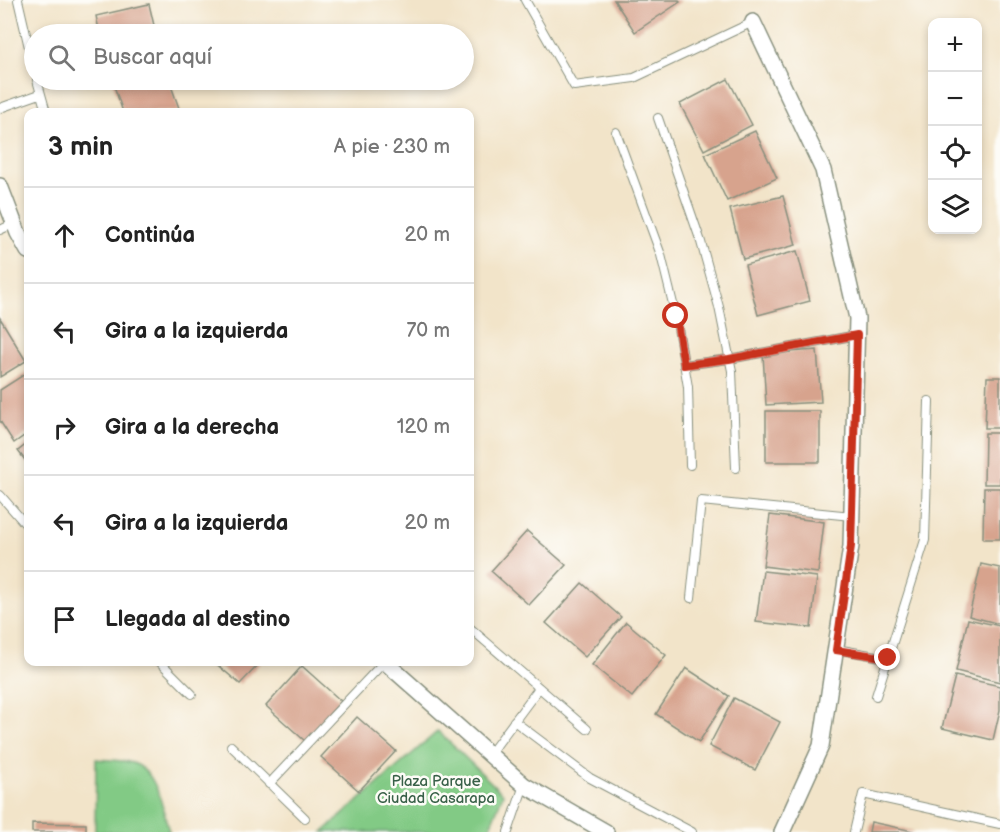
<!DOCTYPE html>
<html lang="es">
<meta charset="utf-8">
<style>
:root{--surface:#fff;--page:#f6f6f6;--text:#222;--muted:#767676;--line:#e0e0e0}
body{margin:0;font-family:"Balsamiq Sans",sans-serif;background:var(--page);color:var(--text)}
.controls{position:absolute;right:18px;top:18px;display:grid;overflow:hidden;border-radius:12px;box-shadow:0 3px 9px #0003}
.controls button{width:54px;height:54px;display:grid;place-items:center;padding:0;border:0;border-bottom:2px solid var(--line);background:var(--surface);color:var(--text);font:30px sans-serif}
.stop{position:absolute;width:18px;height:18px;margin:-14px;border:4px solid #c8321e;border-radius:50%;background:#fff}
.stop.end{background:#c8321e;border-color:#fff;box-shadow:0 2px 6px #0008}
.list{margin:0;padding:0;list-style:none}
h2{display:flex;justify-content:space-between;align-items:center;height:78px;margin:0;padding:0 24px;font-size:26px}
h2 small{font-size:20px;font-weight:400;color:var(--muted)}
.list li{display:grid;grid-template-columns:39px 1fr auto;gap:18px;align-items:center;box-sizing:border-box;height:96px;padding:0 24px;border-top:2px solid var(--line)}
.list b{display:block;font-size:22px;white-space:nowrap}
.list em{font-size:20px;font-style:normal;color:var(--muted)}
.icon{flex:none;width:33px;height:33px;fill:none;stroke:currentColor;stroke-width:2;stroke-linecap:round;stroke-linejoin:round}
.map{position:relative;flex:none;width:1000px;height:832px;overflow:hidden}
.search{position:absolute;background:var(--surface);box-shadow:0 3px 9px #0003;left:24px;top:24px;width:450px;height:66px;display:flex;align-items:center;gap:15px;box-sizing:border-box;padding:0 21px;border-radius:33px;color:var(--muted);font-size:22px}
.panel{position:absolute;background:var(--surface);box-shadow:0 3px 9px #0003;left:24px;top:108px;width:450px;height:558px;border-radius:12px}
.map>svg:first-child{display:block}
.green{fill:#82ca85;stroke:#50845c;stroke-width:1.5}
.building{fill:#d7a38d}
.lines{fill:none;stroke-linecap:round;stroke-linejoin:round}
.service-casing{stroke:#88907e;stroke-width:10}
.minor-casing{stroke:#88907e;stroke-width:18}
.service{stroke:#fff;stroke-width:8}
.minor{stroke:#fff;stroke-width:15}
.route{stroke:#c8321e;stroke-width:8}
.labels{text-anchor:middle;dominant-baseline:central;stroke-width:5;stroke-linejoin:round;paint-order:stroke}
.park-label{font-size:15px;fill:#386048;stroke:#fdfcf7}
</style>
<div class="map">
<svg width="1000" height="832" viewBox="0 0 1000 832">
<rect width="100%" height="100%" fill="#fdfcf7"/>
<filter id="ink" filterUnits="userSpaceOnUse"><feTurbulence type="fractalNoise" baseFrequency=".0167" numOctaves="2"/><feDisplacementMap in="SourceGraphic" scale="12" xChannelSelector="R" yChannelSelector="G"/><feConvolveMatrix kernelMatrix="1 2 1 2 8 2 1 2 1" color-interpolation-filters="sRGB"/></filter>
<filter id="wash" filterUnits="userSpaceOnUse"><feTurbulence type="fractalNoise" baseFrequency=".008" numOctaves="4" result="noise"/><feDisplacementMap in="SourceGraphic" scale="24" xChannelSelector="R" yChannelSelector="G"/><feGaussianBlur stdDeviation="1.35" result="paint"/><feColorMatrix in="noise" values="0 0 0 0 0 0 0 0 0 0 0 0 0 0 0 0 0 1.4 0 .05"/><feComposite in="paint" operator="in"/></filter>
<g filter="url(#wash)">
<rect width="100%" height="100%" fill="#f2e4c9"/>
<g class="green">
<polygon points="438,731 503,794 488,832 323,832"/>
<path d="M 96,759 C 106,760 118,760 129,762 C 157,767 163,809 169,832 L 95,832 Z"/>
</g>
<g id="blocks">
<g class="building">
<polygon points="614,0 679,0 680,2 635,32"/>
<polygon points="149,4 156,34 100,34 96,16"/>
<polygon points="728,79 752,125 704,150 680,104"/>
<polygon points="112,80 169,80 180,111 174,112 123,112"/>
<polygon points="755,131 777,178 727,201 705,154"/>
<polygon points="783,196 796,245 743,259 730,209"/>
<polygon points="797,251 810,301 758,315 745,265"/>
<polygon points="0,318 26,361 0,377"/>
<polygon points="817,350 821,402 766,405 763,354"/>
<polygon points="28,372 28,433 14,443 0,421 0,390"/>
<polygon points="987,377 1000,377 1000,428 985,428"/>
<rect x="766" y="411" width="54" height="51"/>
<polygon points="985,433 1000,433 1000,484 984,484"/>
<polygon points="28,443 28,464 18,451"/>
<polygon points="984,488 1000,488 1000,539 983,539"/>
<polygon points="770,515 824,522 818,573 763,566"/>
<polygon points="527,531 566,565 529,605 491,571"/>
<polygon points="981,564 1000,568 1000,624 969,616"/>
<polygon points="763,571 817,577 811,628 756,622"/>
<polygon points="582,583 621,617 585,657 546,623"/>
<polygon points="968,619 1000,626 1000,682 956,671"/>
<polygon points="626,622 666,655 632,697 592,665"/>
<polygon points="214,662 261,662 240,684"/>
<polygon points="302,666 341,701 305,741 266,706"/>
<polygon points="686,668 729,696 699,742 656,714"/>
<polygon points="955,676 1000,686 1000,710 993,740 942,728"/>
<polygon points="734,698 780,722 755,770 709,746"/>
<polygon points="357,717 396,751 359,791 321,757"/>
<polygon points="871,822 913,831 913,832 869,832"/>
<polygon points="32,823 86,824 86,832 32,832"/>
</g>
</g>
</g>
<g filter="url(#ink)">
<use href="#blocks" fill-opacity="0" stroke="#88907e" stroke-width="1.5"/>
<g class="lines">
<defs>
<g id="service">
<polyline points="18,0 34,69"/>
<polyline points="525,0 574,86 634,78 753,22"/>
<polyline points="37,80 46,112"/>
<polyline points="0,108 40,94"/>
<polyline points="658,118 701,242 719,307 732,371 736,468"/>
<polyline points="616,132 661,255 676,316 688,387 690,465"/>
<polyline points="0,230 15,223"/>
<polyline points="684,365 729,359 857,335"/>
<polyline points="0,495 28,527"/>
<polyline points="691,598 701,501 852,516"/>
<polyline points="470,628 587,729"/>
<polyline points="836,649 887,658"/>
<polyline points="160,662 192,694"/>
<polyline points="876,696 925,540 929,401"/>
<polyline points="514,721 590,778 692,832"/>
<polyline points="231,746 305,818"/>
<polyline points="490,754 539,688"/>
<polyline points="269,784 384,662"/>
<polyline points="508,832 524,785"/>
<polyline points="854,832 863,794 1000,824"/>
</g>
<g id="minor">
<polyline points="753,22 823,170 857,318 851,546 821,746 782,832"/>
<polyline points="0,186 18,233 28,251"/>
<polyline points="385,662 524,785 606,832"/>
</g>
</defs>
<use href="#service" class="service-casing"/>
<use href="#minor" class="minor-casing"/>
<use href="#service" class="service"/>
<use href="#minor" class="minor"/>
</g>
</g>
<g class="lines" filter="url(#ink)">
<polyline class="route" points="676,316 684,365 729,359 857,335 851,546 836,650 888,658"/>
</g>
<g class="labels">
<g class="park-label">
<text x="436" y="781">Plaza Parque<tspan x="436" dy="17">Ciudad Casarapa</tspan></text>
</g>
</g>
</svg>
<div class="controls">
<button>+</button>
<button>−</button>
<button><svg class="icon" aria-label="locate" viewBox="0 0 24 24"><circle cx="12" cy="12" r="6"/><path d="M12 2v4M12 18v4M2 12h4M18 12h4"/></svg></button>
<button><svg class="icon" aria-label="layers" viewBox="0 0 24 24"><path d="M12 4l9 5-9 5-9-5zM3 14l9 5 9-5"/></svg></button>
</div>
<div class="stop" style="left:676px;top:316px"></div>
<div class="stop end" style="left:888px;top:658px"></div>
<div class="search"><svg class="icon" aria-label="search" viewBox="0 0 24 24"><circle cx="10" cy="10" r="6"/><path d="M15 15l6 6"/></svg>Buscar aquí</div>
<section class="panel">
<h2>3 min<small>A pie · 230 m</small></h2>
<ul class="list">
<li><svg class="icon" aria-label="ahead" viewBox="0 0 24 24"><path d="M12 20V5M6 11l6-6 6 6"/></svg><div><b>Continúa</b></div><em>20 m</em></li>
<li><svg class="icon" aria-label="left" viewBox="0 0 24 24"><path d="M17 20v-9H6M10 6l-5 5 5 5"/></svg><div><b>Gira a la izquierda</b></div><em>70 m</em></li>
<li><svg class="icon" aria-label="right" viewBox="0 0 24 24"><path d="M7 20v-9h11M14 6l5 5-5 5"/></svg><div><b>Gira a la derecha</b></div><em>120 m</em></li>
<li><svg class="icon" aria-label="left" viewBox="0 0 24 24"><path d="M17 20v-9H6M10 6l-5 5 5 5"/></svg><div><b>Gira a la izquierda</b></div><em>20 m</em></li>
<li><svg class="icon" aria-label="arrive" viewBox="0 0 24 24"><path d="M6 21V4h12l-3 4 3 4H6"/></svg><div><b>Llegada al destino</b></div></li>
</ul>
</section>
</div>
